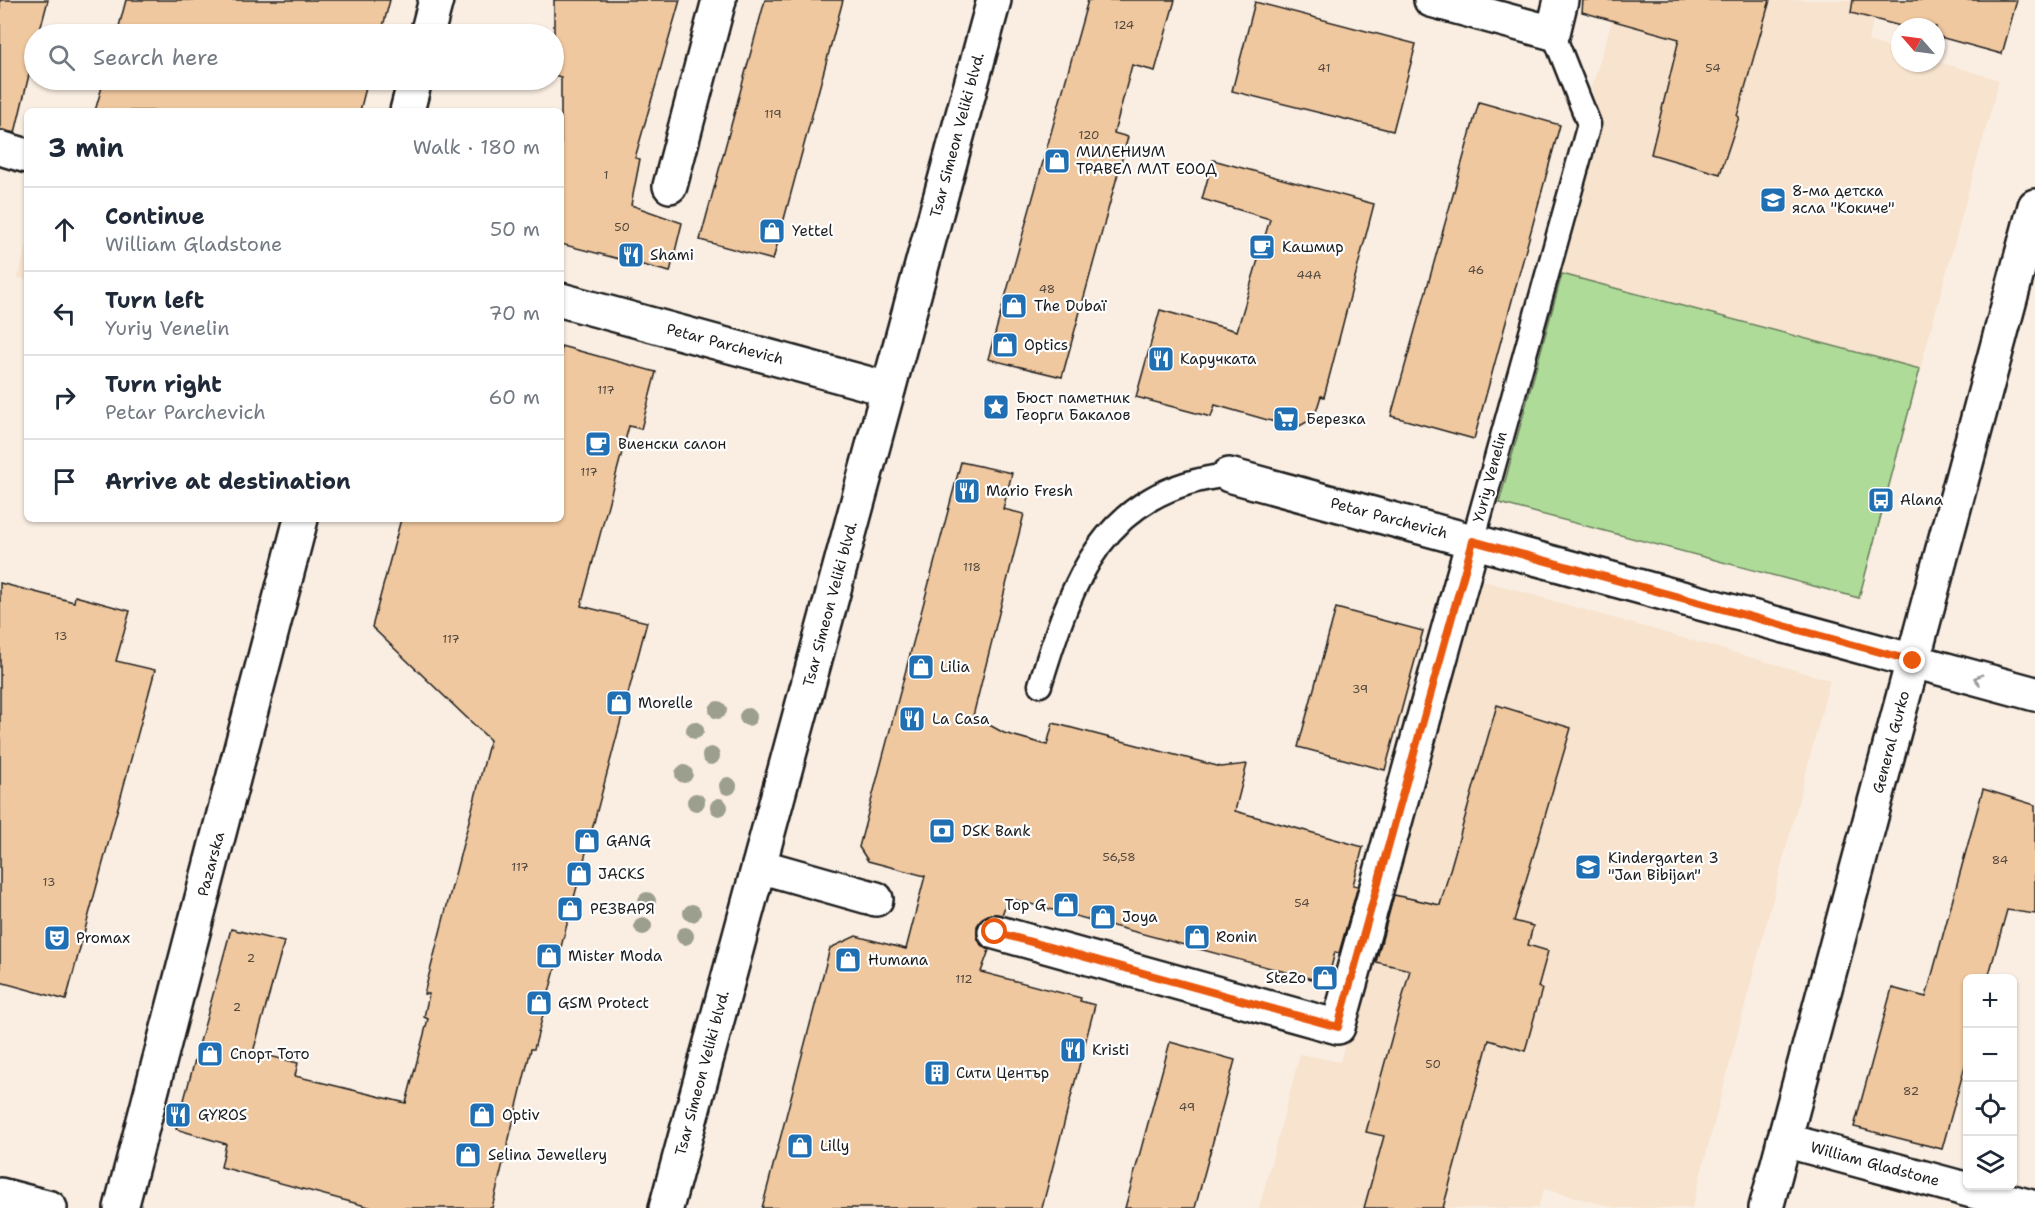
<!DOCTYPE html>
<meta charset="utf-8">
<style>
:root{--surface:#fff;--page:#f6f6f7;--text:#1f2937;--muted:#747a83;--line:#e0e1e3}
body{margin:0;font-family:"Shantell Sans",sans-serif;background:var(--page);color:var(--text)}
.controls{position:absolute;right:18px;bottom:18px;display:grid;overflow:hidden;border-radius:9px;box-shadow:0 2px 4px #0004}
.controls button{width:54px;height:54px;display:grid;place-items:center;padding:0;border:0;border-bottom:2px solid var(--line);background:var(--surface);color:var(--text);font:30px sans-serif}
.compass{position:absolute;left:1891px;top:18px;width:54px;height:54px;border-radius:50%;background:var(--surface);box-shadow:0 2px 4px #0004;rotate:298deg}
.stop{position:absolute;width:18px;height:18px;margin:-14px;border:4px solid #ea580c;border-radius:50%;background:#fff}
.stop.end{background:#ea580c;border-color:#fff;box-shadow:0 2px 6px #0008}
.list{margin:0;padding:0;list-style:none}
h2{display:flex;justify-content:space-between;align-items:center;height:78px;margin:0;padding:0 24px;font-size:26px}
h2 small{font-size:20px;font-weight:400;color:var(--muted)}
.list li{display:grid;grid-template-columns:39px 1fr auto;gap:18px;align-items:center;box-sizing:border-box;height:84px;padding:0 24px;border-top:2px solid var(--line)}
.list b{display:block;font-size:22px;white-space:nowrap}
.list p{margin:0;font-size:20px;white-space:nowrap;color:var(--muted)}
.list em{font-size:20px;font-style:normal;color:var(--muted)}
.icon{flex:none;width:33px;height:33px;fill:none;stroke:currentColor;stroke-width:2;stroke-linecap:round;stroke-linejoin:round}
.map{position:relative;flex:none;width:2035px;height:1208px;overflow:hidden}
.search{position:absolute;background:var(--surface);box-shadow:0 2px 4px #0004;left:24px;top:24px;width:540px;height:66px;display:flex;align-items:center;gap:15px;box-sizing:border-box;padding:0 21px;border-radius:33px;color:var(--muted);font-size:22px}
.panel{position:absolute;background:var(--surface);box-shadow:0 2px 4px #0004;left:24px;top:108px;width:540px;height:414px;border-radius:9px}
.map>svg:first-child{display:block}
.built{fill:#f7e3ce}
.green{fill:#afdb99;stroke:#667c5a;stroke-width:1.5}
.building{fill:#f0c89f;stroke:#1c1c1c;stroke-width:1.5}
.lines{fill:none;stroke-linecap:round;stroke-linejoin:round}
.service-casing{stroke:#1c1c1c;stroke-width:27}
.pedestrian-casing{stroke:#1c1c1c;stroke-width:38}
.minor-casing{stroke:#1c1c1c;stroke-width:38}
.secondary-casing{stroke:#1c1c1c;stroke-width:38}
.service{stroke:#fff;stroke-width:22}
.pedestrian{stroke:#fff;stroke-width:33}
.minor{stroke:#fff;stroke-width:33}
.secondary{stroke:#fff;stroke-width:33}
.tree{fill:#9c9f8d}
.oneway{stroke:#999}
.route{stroke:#ea580c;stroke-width:8}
.labels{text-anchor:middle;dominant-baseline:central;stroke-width:4.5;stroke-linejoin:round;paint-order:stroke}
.number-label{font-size:12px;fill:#51473d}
.street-label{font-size:15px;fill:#1c1c1c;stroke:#fff}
.poi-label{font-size:15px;fill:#1c1c1c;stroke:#fff;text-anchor:start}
</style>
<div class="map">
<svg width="2035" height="1208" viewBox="0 0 2035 1208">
<rect width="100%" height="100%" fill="#faeee2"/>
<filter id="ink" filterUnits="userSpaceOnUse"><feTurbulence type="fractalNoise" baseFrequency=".0167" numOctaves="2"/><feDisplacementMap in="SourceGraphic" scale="12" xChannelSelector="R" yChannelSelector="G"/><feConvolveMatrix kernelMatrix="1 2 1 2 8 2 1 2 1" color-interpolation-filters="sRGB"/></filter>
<g filter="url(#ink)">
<g class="built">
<polygon points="1618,0 1879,0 1868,41 1900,51 1900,63 1936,61 1999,80 1920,369 1562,274 1600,126 1592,87"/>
<polygon points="27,244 27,280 18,278"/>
<polygon points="1477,579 1830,680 1692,1208 1616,1208 1544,1189 1538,1208 1259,1208 1300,1054 1340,1062"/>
</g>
<polygon class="green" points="1562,274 1920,369 1859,598 1499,503"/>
<g class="building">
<polygon points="0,0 48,0 39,34 34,34 34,54 15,133 0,130"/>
<polygon points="126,0 390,0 381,34 117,34"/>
<polygon points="554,0 680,0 635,158 640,159 631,205 682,223 670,272 561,244 561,77 554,75"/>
<polygon points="765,0 843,0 773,260 700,240"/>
<polygon points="1088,0 1175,0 1155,71 1132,65 1114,133 1128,137 1062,377 988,359"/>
<polygon points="1583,0 1770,0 1737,116 1739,117 1720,174 1651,154 1679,39 1582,12"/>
<polygon points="1853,0 2017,0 2002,54 1936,36 1936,27 1904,27 1851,13"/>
<polygon points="1255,2 1416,44 1393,131 1232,91"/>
<polygon points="104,80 368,80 360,111 95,111"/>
<polygon points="1479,102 1560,125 1474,439 1391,416"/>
<polygon points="1213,160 1374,204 1324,397 1321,396 1314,418 1296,428 1215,405 1211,417 1136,397 1160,310 1237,331 1270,219 1202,199"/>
<polygon points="561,346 656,372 641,429 629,426 581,606 647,622 534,1049 531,1049 492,1208 373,1208 221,1167 226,1144 176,1129 231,929 284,942 253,1052 298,1063 295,1076 406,1103 428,1019 424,1017 429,994 424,994 490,740 372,627 401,519 561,519"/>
<polygon points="961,462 1012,473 1003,509 1024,514 973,716 1004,733 1047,745 1053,723 1221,767 1247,764 1235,811 1363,847 1353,885 1358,886 1339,953 1335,952 1327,983 1008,898 1002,915 990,914 982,918 977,926 977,937 981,945 989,950 981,972 1081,998 1080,1001 1095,1005 1042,1208 762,1208 830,948 856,936 906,949 925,876 868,861 859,847"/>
<polygon points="0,583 74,602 75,596 130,611 116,661 155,670 66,1000 0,982"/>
<polygon points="1336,608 1423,631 1385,770 1298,747"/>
<polygon points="1497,705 1571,728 1514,921 1533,926 1528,945 1548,951 1538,987 1542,989 1525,1051 1489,1040 1443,1208 1364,1208 1384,1136 1366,1132 1410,970 1376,962 1394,895 1440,905"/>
<polygon points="1983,789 2035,805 2035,914 2007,910 1988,978 1968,978 1968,1055 1942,1149 1854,1127 1892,988 1926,997"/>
<polygon points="1170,1042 1235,1060 1195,1208 1125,1208"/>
</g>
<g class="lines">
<defs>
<g id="service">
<polyline points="1473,541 1589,124 1553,33"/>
<path d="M 1040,685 C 1072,580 1103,489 1229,475"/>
</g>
<g id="pedestrian">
<polyline points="0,148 27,156"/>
<polyline points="561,300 888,389"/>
<polyline points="759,866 876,899"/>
<polyline points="666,1208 994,0"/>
</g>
<g id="minor">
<polyline points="1431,0 1553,33 1561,0"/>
<polyline points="427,34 436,0"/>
<polyline points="407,111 415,80"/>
<polyline points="670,186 719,0"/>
<polyline points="1229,475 2035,694"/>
<polyline points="995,932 1338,1027 1473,541"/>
<polyline points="1784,1140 2035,1208"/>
<polyline points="0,1195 50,1208"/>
<polyline points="121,1208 301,519"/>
</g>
<polyline id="secondary" points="1766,1208 2035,206"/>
</defs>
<use href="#service" class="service-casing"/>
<use href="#pedestrian" class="pedestrian-casing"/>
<use href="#minor" class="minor-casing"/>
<use href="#secondary" class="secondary-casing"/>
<use href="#service" class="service"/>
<use href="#pedestrian" class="pedestrian"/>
<use href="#minor" class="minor"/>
<use href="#secondary" class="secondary"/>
</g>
<g class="tree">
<circle cx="718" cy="710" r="9"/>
<circle cx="748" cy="717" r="9"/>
<circle cx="695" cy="730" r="9"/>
<circle cx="711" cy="756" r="9"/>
<circle cx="684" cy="774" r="9"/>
<circle cx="728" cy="786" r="9"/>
<circle cx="696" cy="802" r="9"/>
<circle cx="719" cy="807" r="9"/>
<circle cx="647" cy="901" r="9"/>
<circle cx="692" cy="913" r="9"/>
<circle cx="643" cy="926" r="9"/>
<circle cx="685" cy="936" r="9"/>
</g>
<defs><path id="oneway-chevron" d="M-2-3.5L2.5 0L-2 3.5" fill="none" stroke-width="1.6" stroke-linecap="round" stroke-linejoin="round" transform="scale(1.5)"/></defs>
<use class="oneway" href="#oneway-chevron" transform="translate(1978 679) rotate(-165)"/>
</g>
<g class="lines" filter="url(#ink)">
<polyline class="route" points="995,932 1338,1027 1473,541 1913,661"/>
</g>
<defs>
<symbol id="shop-square" viewBox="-11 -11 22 22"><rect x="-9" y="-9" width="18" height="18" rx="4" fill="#1f6fb2" stroke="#fff"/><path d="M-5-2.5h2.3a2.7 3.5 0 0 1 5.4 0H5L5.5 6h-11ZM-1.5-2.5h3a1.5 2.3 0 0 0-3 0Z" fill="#fff"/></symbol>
<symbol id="school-square" viewBox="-11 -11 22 22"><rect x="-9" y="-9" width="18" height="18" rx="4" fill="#1f6fb2" stroke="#fff"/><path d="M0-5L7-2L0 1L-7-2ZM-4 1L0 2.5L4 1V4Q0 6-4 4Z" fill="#fff"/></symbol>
<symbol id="cafe-square" viewBox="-11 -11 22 22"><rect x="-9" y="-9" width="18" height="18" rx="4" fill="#1f6fb2" stroke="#fff"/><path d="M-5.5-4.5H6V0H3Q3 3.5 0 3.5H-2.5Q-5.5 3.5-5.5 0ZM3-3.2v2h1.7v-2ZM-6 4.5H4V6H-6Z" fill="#fff"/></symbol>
<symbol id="restaurant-square" viewBox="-11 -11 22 22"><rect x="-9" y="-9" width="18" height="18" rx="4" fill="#1f6fb2" stroke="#fff"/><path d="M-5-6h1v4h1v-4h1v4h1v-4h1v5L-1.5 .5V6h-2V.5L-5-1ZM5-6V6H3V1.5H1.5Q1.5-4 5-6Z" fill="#fff"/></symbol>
<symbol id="sight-square" viewBox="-11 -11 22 22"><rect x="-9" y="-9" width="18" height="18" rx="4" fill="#1f6fb2" stroke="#fff"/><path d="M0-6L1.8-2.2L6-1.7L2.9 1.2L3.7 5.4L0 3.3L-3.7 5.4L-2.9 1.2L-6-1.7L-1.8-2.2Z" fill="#fff"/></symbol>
<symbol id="supermarket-square" viewBox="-11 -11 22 22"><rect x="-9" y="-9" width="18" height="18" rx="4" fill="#1f6fb2" stroke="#fff"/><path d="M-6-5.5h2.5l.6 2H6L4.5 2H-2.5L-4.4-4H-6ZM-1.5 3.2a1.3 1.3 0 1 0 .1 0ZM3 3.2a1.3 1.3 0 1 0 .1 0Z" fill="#fff"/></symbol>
<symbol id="bus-square" viewBox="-11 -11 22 22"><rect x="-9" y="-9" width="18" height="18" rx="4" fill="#1f6fb2" stroke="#fff"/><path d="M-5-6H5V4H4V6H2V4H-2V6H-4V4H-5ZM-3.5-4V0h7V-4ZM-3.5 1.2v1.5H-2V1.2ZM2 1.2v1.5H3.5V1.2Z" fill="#fff"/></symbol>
<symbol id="bank-square" viewBox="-11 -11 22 22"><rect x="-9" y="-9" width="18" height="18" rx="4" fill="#1f6fb2" stroke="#fff"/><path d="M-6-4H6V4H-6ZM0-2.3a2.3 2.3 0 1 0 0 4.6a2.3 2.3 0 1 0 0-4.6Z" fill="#fff"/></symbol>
<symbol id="theatre-square" viewBox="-11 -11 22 22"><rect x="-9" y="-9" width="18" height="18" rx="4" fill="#1f6fb2" stroke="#fff"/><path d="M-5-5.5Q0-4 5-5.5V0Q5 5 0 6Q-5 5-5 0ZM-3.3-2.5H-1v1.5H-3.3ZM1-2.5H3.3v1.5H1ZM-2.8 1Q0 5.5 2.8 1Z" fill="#fff"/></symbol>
<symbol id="building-square" viewBox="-11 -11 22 22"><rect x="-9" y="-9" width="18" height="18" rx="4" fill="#1f6fb2" stroke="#fff"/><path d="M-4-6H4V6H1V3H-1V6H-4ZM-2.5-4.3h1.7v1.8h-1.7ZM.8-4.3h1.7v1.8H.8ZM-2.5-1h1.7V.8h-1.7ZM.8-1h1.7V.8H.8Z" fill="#fff"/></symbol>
</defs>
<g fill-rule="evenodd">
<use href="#shop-square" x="1042" y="146" width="30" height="30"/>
<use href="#school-square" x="1758" y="185" width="30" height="30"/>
<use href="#shop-square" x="757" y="216" width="30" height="30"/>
<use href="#cafe-square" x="1247" y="232" width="30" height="30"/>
<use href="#restaurant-square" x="616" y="240" width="30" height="30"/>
<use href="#shop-square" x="999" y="291" width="30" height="30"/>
<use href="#shop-square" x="990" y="330" width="30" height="30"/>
<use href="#restaurant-square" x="1146" y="344" width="30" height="30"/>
<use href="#sight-square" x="981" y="392" width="30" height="30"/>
<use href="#supermarket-square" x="1271" y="404" width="30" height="30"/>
<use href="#cafe-square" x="583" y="429" width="30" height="30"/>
<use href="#restaurant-square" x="952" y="476" width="30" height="30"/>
<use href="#bus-square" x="1866" y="485" width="30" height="30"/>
<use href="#shop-square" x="906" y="652" width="30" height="30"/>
<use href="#shop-square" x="604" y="688" width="30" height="30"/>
<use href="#restaurant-square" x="897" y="704" width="30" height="30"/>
<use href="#bank-square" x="927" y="816" width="30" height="30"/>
<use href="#shop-square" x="572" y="826" width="30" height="30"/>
<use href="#school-square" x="1573" y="852" width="30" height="30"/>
<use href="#shop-square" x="564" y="859" width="30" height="30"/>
<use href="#shop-square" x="1051" y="890" width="30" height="30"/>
<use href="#shop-square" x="555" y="894" width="30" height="30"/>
<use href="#shop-square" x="1088" y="902" width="30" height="30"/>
<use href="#shop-square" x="1182" y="922" width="30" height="30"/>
<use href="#theatre-square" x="42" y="923" width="30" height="30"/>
<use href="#shop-square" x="534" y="941" width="30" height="30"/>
<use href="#shop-square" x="833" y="945" width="30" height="30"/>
<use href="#shop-square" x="1310" y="963" width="30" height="30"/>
<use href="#shop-square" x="524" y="988" width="30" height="30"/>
<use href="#restaurant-square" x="1058" y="1035" width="30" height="30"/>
<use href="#shop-square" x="195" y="1039" width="30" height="30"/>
<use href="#building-square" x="922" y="1058" width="30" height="30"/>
<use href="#restaurant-square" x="163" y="1100" width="30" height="30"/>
<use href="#shop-square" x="467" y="1100" width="30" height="30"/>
<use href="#shop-square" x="785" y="1131" width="30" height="30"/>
<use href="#shop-square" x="453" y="1140" width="30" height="30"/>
</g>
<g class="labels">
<g class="number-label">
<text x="1124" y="25">124</text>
<text x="1324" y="68">41</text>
<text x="1713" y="68">54</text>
<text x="773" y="114">119</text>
<text x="1089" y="135">120</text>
<text x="606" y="175">1</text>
<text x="622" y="227">50</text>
<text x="1476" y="270">46</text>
<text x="1309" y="275">44A</text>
<text x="1047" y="289">48</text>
<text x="606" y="390">117</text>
<text x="589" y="472">117</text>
<text x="972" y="567">118</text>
<text x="61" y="636">13</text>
<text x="451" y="639">117</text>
<text x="1360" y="689">39</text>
<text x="1119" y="857">56,58</text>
<text x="2000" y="860">84</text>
<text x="520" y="867">117</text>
<text x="49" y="882">13</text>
<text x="1302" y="903">54</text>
<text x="251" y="958">2</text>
<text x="964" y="979">112</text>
<text x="237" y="1007">2</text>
<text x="1433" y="1064">50</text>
<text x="1911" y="1091">82</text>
<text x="1187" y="1107">49</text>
</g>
<g class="street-label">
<text transform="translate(957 135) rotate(-75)">Tsar Simeon Veliki blvd.</text>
<text transform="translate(725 344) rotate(15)">Petar Parchevich</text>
<text transform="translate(1490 477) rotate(-75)">Yuriy Venelin</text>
<text transform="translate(1389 518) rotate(15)">Petar Parchevich</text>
<text transform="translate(830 604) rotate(-75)">Tsar Simeon Veliki blvd.</text>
<text transform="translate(1891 742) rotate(-75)">General Gurko</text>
<text transform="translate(211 864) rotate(-75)">Pazarska</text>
<text transform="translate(702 1073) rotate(-75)">Tsar Simeon Veliki blvd.</text>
<text transform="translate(1875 1164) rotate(15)">William Gladstone</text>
</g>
<g class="poi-label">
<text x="1076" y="152">МИЛЕНИУМ<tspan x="1076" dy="17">ТРАВЕЛ МЛТ ЕООД</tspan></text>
<text x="1792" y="191">8-ма детска<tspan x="1792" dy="17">ясла "Кокиче"</tspan></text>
<text x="792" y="231">Yettel</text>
<text x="1282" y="247">Кашмир</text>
<text x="650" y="255">Shami</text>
<text x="1034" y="306">The Dubaï</text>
<text x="1024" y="345">Optics</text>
<text x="1180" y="359">Каручката</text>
<text x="1016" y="398">Бюст паметник<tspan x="1016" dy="17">Георги Бакалов</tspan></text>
<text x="1306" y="419">Березка</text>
<text x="618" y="444">Виенски салон</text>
<text x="986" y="491">Mario Fresh</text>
<text x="1900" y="500">Alana</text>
<text x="940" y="667">Lilia</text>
<text x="638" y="703">Morelle</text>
<text x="932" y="719">La Casa</text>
<text x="962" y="831">DSK Bank</text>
<text x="606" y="841">GANG</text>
<text x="1608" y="858">Kindergarten 3<tspan x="1608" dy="17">"Jan Bibijan"</tspan></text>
<text x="598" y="874">JACKS</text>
<text x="1046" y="905" text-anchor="end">Top G</text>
<text x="590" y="909">РЕЗВАРЯ</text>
<text x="1122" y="917">Joya</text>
<text x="1216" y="937">Ronin</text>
<text x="76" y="938">Promax</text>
<text x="568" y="956">Mister Moda</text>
<text x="868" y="960">Humana</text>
<text x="1306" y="978" text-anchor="end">SteZo</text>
<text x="558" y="1003">GSM Protect</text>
<text x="1092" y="1050">Kristi</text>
<text x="230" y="1054">Спорт Тото</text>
<text x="956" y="1073">Сити Център</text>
<text x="198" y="1115">GYROS</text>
<text x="502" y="1115">Optiv</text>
<text x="820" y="1146">Lilly</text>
<text x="488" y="1155">Selina Jewellery</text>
</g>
</g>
</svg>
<div class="controls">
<button>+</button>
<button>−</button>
<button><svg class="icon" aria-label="locate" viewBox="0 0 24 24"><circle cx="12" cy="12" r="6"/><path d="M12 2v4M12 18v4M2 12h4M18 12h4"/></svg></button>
<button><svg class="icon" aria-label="layers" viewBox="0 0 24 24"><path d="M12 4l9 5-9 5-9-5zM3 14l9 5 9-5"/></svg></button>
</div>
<svg class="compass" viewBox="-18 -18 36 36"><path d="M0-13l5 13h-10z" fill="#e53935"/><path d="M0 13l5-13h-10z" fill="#747a83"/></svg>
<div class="stop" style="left:995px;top:932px"></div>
<div class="stop end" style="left:1913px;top:661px"></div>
<div class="search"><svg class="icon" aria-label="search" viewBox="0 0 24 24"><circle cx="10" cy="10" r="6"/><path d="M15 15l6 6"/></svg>Search here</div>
<section class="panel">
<h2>3 min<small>Walk · 180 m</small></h2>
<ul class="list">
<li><svg class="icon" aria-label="ahead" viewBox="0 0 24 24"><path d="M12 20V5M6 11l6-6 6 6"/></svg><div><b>Continue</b><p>William Gladstone</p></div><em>50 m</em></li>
<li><svg class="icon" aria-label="left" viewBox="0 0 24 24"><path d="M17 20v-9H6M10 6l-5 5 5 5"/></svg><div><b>Turn left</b><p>Yuriy Venelin</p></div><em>70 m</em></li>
<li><svg class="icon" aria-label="right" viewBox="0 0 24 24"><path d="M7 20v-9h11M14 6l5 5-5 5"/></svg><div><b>Turn right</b><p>Petar Parchevich</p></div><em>60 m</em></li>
<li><svg class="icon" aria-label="arrive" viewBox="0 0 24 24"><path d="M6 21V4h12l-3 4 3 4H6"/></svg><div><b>Arrive at destination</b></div></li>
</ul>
</section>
</div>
